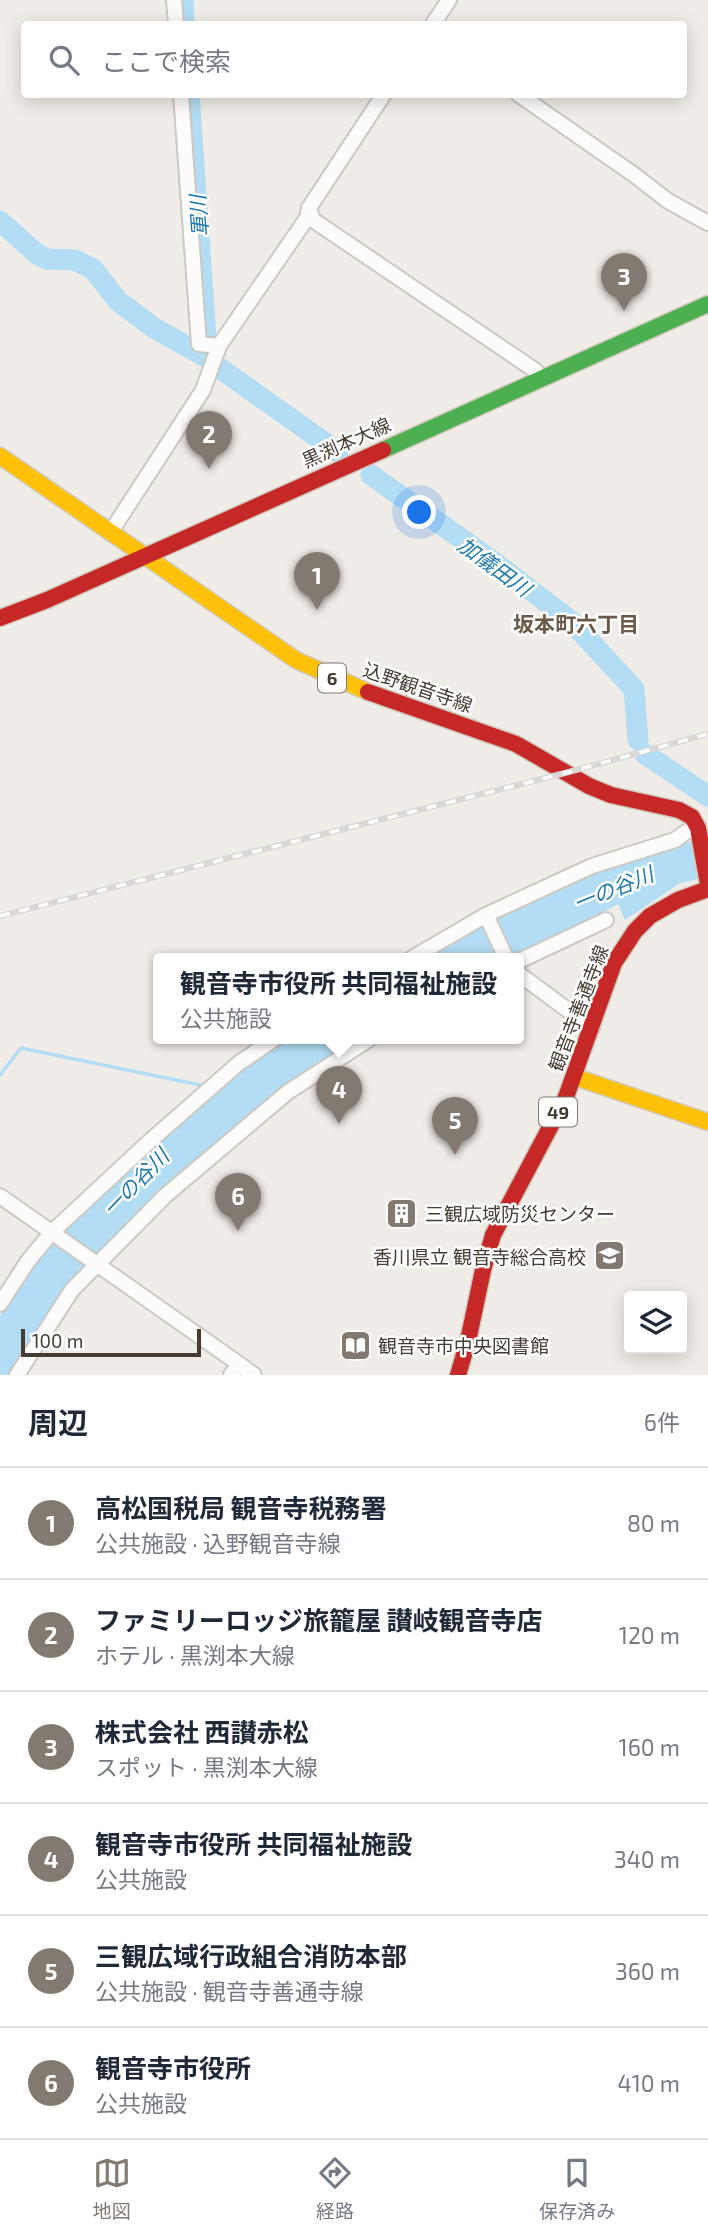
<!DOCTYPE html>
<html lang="ja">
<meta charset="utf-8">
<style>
:root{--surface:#fff;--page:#f2f2f3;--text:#1f2937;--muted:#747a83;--line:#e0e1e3;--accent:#827a71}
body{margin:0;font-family:"Exo 2","Noto Sans JP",sans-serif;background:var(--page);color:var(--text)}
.controls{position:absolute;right:21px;bottom:21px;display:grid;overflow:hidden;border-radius:7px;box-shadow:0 4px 18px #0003}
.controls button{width:63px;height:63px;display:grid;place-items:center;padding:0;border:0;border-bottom:2px solid var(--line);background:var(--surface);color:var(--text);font:35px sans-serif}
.scale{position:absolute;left:21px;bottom:18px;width:180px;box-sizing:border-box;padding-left:7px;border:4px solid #463d32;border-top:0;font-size:19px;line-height:24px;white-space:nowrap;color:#463d32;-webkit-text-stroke:5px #fff;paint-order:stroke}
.you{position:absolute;left:420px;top:513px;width:24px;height:24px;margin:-18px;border:5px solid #fff;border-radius:50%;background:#1a73e8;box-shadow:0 0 0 10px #1a73e833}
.badge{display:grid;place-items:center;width:46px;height:46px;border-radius:50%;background:var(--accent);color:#fff;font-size:23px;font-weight:700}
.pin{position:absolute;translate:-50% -58px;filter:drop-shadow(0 2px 4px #0008)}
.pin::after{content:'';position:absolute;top:37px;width:24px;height:21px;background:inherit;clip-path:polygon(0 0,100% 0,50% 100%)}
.popup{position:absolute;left:153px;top:953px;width:371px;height:91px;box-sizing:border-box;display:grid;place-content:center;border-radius:7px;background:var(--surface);filter:drop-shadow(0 2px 5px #0005);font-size:23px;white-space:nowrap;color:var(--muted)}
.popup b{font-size:26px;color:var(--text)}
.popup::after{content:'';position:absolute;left:50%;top:100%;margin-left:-14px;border:14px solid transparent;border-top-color:var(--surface)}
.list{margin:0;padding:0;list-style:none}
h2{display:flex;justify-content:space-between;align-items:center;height:91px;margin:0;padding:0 28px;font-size:30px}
h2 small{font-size:23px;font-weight:400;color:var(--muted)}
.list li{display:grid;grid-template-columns:46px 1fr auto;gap:21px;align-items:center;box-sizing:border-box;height:112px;padding:0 28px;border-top:2px solid var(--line)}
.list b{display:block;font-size:26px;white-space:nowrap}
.list p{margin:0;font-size:23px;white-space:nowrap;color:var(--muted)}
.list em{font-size:23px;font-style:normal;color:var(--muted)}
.icon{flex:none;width:38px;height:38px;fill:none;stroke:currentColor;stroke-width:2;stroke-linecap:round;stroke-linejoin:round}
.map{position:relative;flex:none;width:708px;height:1375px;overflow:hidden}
.search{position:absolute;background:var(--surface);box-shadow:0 4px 18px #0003;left:21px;right:21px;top:21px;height:77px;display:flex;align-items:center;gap:18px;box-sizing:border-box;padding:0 24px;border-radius:7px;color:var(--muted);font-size:26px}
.sheet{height:763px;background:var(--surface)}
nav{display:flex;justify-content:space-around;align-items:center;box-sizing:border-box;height:98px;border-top:2px solid var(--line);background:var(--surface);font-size:19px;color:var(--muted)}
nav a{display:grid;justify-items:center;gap:4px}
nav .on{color:var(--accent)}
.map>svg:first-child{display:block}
.water{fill:#b2ddf4}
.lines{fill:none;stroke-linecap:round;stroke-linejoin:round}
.stream{stroke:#b2ddf4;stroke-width:3.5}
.river{stroke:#b2ddf4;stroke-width:21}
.street-casing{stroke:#ccc8c3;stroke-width:18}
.fast-casing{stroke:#d1cabe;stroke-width:19}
.slow-casing{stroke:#d1cabe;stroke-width:19}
.jam-casing{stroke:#d1cabe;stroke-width:19}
.street{stroke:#fdfcfb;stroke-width:14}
.fast{stroke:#4caf50;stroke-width:16}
.slow{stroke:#ffc107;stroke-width:16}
.jam{stroke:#c62828;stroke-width:16}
.rail-casing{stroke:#d8d8d7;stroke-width:6}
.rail{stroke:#fff;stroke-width:3.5;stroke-dasharray:10;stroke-linecap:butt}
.labels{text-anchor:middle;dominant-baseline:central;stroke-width:5;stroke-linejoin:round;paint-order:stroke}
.shield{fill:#fff;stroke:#7e7770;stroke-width:2}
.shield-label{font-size:18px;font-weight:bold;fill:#463d32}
.street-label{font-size:19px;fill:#463d32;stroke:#fff}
.poi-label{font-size:19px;fill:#463d32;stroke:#fff;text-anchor:start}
.water-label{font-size:21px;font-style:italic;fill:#1e7aad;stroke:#fff}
.neighbourhood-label{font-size:21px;font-weight:bold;fill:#6a5a48;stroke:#fff}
</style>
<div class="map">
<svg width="708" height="1375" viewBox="0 0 708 1375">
<rect width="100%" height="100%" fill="#f0ece7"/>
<g class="water">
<path d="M 708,838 L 708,877 L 680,883 L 625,920 L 618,904 L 514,958 L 420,958 C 488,922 557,887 631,861 C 656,852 681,843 708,838 Z"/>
<polygon points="284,1038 365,1038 293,1083 105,1251 14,1375 0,1375 0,1316 39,1256 69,1226 219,1087 255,1056"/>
</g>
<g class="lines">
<polyline class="stream" points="0,1075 21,1048 205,1086"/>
<g class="river">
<polyline points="183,0 184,24"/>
<polyline points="189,94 206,338"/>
<polyline points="0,221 37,254 47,259 75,260 93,269 118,301 154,328 206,357"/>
<polyline points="218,367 338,452"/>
<polyline points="371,475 490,559 571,621 634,689 638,740"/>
<polyline points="645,754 708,796"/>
</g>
<defs>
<g id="street">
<polyline points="174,0 176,24"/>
<polyline points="433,24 449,0"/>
<polyline points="181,94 199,344 219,346"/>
<polyline points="518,94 633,174 668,201 708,223"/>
<polyline points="309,208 313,220 536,371"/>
<polyline points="110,533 203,390 219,346 307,218 309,208 384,94"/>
<polyline points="486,915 506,958"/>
<polyline points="412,958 486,915 592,866 675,840 686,832 698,828"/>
<polyline points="519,961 606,920"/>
<polyline points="519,974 592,1028"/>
<polyline points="0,1196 239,1364 231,1375"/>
<polyline points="0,1304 28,1261 52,1232 151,1140 239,1063 276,1038"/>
<polyline points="239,1364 254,1375"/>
<polyline points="17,1375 72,1290 166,1195 288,1092 371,1038"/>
</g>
<polyline id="fast" points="383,450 708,304"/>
<g id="slow">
<polyline points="0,456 296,660 368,692"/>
<polyline points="575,1077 708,1122"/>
</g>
<g id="jam">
<polyline points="0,618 47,600 383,450"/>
<polyline points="368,692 516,744 589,786 611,795 679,810 692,817 698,828 708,884"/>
<polyline points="458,1375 468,1341 483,1270 493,1235 566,1097 614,963 635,931 650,916 678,900 708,889"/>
</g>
</defs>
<use href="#street" class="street-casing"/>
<use href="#fast" class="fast-casing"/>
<use href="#slow" class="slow-casing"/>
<use href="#jam" class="jam-casing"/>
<use href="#street" class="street"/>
<use href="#fast" class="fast"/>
<use href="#slow" class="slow"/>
<use href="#jam" class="jam"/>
<defs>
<polyline id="rail" points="0,916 565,773 708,734"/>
</defs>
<use href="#rail" class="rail-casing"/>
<use href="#rail" class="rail"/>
</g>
<defs>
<symbol id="building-square" viewBox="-11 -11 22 22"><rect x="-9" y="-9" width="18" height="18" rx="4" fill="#827a71" stroke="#fff"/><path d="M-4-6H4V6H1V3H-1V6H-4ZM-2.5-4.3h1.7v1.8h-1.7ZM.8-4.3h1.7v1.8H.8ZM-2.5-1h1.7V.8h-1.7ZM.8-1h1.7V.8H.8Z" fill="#fff"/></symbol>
<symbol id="school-square" viewBox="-11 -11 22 22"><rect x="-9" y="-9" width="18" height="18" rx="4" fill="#827a71" stroke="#fff"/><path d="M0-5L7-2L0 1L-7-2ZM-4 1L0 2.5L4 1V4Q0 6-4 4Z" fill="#fff"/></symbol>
<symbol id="library-square" viewBox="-11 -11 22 22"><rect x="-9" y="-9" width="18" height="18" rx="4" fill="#827a71" stroke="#fff"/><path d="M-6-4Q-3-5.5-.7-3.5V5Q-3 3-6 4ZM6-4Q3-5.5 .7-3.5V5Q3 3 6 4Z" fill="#fff"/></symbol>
</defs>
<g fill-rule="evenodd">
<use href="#building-square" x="384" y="1196" width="35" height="35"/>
<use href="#school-square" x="592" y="1238" width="35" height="35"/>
<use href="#library-square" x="338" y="1328" width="35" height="35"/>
</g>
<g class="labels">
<g class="shield">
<rect x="318" y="663.5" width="28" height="29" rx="5"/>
<rect x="539" y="1097.5" width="38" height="29" rx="5"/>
</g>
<g class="shield-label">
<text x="332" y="678">6</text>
<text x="558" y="1112">49</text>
</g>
<g class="street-label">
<text transform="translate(346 442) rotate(-24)">黒渕本大線</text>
<text transform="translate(418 687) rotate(19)">込野観音寺線</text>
<text transform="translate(578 1008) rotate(-69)">観音寺善通寺線</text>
</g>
<g class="poi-label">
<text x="425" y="1213">三観広域防災センター</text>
<text x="586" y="1256" text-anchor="end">香川県立 観音寺総合高校</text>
<text x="378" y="1345">観音寺市中央図書館</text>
</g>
<g class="water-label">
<text transform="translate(198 216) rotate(-94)">軍川</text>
<text transform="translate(495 566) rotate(36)">加儀田川</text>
<text transform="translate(613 888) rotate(-22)">一の谷川</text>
<text transform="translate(135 1182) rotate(-46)">一の谷川</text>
</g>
<g class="neighbourhood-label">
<text x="576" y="623">坂本町六丁目</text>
</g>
</g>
</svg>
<div class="controls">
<button><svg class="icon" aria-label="layers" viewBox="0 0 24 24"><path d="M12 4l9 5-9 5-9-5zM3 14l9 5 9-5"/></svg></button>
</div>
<div class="scale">100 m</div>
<div class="you"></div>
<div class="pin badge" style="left:317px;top:610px">1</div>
<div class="pin badge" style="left:209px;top:469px">2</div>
<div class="pin badge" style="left:624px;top:311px">3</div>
<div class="pin badge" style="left:339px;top:1124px">4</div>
<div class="popup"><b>観音寺市役所 共同福祉施設</b>公共施設</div>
<div class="pin badge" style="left:455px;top:1155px">5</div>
<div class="pin badge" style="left:238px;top:1231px">6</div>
<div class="search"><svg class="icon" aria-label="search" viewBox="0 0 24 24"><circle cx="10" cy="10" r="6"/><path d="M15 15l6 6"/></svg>ここで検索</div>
</div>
<section class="sheet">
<h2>周辺<small>6件</small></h2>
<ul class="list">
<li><span class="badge">1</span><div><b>高松国税局 観音寺税務署</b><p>公共施設 · 込野観音寺線</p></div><em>80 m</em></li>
<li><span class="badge">2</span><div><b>ファミリーロッジ旅籠屋 讃岐観音寺店</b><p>ホテル · 黒渕本大線</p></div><em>120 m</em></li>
<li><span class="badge">3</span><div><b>株式会社 西讃赤松</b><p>スポット · 黒渕本大線</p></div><em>160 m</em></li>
<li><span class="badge">4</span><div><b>観音寺市役所 共同福祉施設</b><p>公共施設</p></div><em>340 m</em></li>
<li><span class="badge">5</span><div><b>三観広域行政組合消防本部</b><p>公共施設 · 観音寺善通寺線</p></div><em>360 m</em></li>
<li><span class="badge">6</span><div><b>観音寺市役所</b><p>公共施設</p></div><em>410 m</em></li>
</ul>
</section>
<nav>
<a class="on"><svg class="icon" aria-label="map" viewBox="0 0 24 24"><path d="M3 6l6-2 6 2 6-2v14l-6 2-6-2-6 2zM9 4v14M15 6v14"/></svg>地図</a>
<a><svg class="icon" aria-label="directions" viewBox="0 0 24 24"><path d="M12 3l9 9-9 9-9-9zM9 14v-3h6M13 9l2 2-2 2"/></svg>経路</a>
<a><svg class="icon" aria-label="saved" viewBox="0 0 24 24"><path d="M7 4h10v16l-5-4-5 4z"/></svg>保存済み</a>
</nav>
